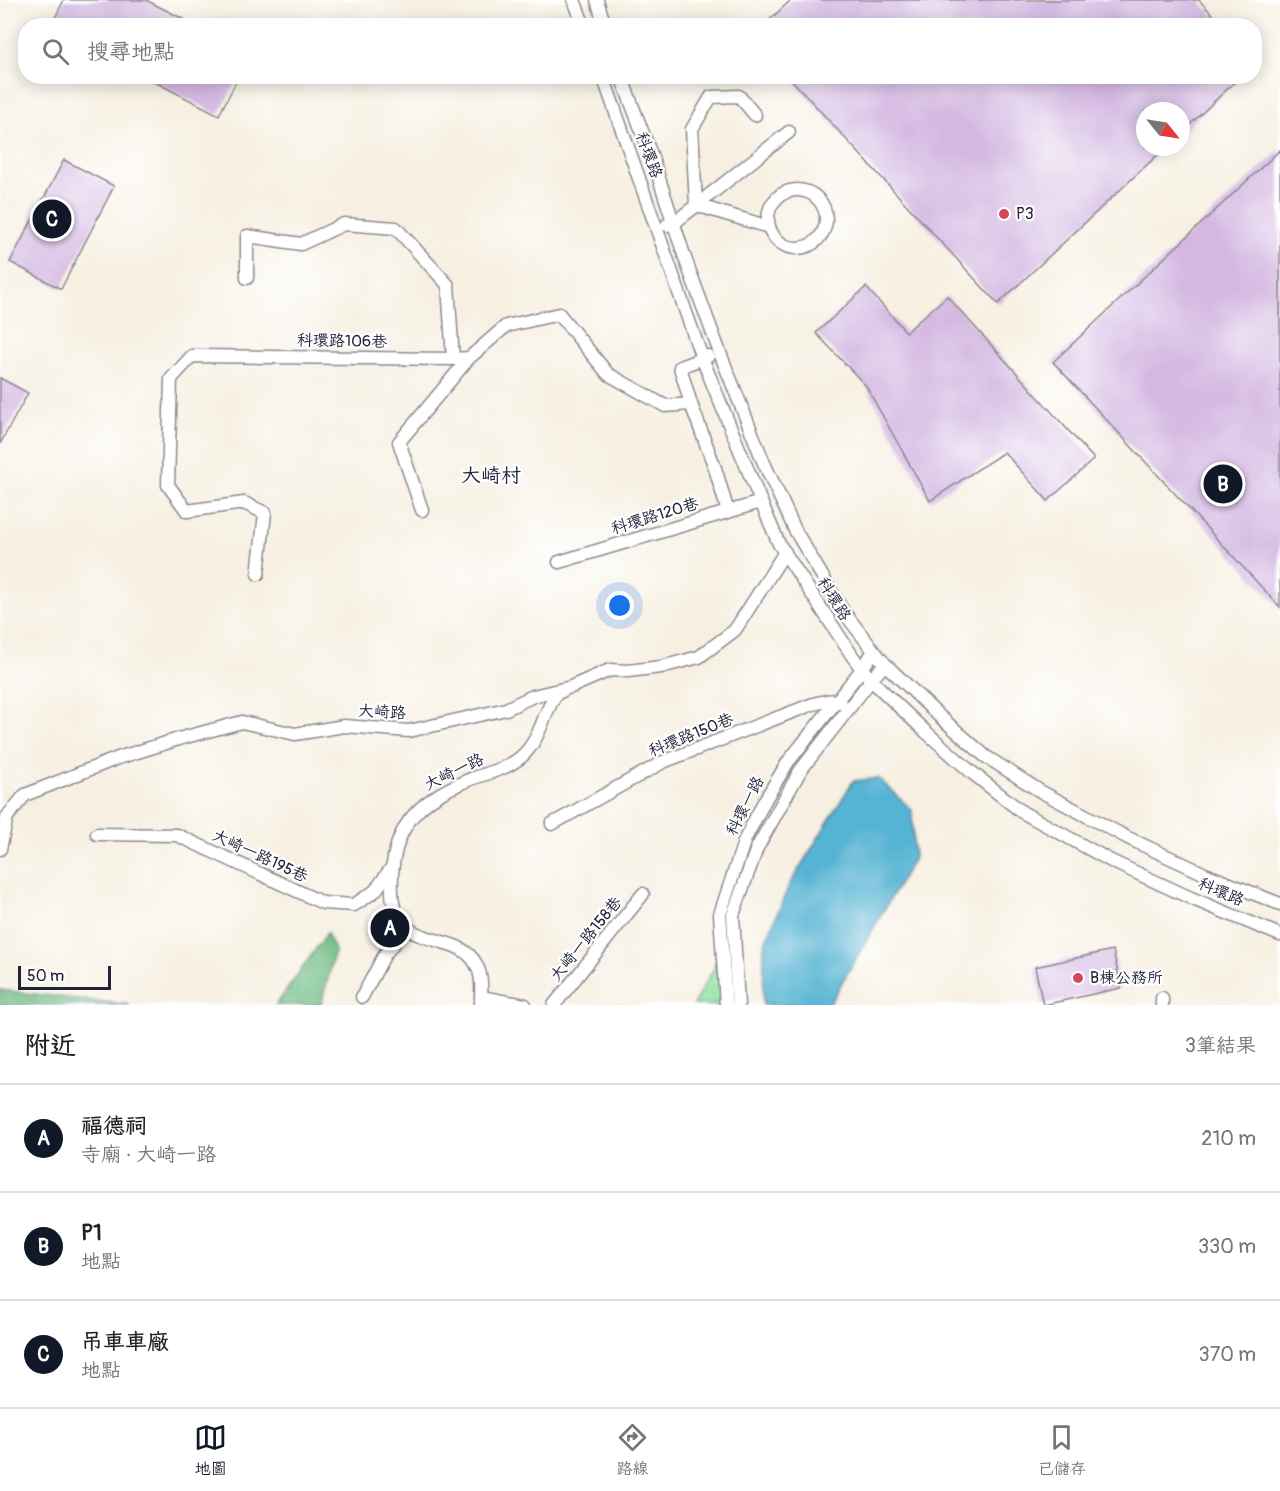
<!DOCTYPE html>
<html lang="zh-TW">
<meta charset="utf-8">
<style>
:root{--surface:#fff;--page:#f2f2f2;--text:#222;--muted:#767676;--line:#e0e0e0;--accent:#111827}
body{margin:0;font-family:Pangolin,"LXGW WenKai TC",sans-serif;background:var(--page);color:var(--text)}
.compass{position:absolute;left:1136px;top:102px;width:54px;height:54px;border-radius:50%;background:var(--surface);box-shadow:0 3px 15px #0003;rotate:120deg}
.scale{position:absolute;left:18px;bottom:15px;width:93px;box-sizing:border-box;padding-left:6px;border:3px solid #22223b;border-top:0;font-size:16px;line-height:21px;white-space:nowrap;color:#22223b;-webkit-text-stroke:4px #fff;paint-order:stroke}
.you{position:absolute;left:620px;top:606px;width:21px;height:21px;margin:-15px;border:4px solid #fff;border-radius:50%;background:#1a73e8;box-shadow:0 0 0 9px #1a73e833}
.badge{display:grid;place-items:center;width:39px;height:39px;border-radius:50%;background:var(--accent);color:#fff;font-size:20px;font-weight:700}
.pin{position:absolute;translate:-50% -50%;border:3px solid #fff;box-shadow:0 2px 6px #0006}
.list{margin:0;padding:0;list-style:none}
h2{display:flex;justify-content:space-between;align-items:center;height:78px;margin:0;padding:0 24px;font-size:26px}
h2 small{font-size:20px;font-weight:400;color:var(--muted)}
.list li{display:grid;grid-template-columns:39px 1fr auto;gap:18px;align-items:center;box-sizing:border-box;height:108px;padding:0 24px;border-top:2px solid var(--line)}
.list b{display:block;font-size:22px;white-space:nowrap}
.list p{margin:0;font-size:20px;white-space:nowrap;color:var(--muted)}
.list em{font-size:20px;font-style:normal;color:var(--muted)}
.icon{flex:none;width:33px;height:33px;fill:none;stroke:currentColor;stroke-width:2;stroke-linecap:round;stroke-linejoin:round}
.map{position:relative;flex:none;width:1280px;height:1005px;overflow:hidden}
.search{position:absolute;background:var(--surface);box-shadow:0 3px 15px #0003;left:18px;right:18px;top:18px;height:66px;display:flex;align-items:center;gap:15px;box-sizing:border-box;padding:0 21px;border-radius:24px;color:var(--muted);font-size:22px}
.sheet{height:402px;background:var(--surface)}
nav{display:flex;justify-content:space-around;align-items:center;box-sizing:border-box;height:84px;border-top:2px solid var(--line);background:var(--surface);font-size:16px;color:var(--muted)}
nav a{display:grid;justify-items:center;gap:3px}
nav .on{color:var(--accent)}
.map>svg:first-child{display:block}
.green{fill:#8de0a1;stroke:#58816e;stroke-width:1.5}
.forest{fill:#72be87;stroke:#4a7061;stroke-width:1.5}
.water{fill:#54b3d3;stroke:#3b6a87;stroke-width:1.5}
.building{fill:#d4b8e2}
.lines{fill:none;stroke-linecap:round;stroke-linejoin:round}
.minor-casing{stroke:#8c898e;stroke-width:15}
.minor{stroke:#fff;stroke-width:12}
.poi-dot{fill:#d1495b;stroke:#fff;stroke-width:2}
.labels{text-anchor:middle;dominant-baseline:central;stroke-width:4.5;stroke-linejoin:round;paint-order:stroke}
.street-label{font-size:16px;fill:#22223b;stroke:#fff}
.poi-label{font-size:16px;fill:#22223b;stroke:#fff;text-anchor:start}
.quarter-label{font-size:20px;fill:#22223b;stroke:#fff}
</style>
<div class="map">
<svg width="1280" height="1005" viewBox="0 0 1280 1005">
<rect width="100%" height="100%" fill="#fff"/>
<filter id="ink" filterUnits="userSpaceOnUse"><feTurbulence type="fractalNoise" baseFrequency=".0167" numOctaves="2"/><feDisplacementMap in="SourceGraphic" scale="12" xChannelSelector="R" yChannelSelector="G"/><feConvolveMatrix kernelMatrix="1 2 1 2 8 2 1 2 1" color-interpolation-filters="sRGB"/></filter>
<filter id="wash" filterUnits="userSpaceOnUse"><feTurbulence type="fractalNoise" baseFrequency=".008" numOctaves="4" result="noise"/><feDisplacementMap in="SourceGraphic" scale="24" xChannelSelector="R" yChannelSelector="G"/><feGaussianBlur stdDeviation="1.35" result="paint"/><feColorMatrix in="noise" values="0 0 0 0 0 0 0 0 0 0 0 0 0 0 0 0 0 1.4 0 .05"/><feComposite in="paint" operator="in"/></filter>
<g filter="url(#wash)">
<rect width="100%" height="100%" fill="#f7f0e2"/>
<polygon class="green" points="721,956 722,1005 693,1005"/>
<g class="forest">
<polygon points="327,933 335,950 321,1005 276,1005"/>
<polygon points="0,990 130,1005 0,1005"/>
</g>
<polygon class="water" points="878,778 912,810 914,858 829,1005 763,1005 764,946 789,885 853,781"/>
<g id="blocks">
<g class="building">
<polygon points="64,0 146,0 197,26 51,26"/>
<polygon points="791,0 1199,0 1223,26 763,26"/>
<polygon points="143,76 239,76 219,115"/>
<polygon points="788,76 1241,76 1181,133 1181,111 1145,111 1145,147 1166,147 998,304"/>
<polygon points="1280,150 1280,607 1053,362"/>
<polygon points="64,160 114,186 61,289 10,262"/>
<polygon points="866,287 906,332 947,296 1094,459 1048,501 1004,452 930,501 866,386 816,333"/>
<polygon points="0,378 28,393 0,444"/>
<polygon points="1113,950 1121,988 1043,1005 1035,967"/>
</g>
</g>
</g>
<g filter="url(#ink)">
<use href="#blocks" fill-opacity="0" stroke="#8c898e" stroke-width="1.5"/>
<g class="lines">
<defs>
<g id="minor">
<polyline points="574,0 584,26"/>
<polyline points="597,0 605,26"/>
<polyline points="603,76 702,358 761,502 779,544 853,657 871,680 926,732 970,771 1022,812 1111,861 1193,899 1280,935"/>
<polyline points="621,76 652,157 686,261 720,353 764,463 796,532 843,611 874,651 885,664 938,715 985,756 1040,791 1128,838 1205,874 1280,904"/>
<polyline points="755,115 739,96 711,97 692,129 696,205 769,227"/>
<circle cx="797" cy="219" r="29"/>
<polyline points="667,225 674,223 789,132"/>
<polyline points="247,278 247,236 301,244 344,224 396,228 448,285 453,359"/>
<polyline points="691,404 715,468 728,512"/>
<polyline points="422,510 399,442 469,358"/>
<polyline points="559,562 761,502"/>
<polyline points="258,574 265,513 244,503 187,511 168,485 171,379 192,356 453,359 469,358 506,326 559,314 608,374 665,406 691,404 680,367 708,356"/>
<path d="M 552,824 L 663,762 L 813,704 C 822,702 832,698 840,703"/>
<polyline points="97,834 177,835 323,903 354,905 375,891 392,867"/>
<polyline points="0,849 7,817 25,795 118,758 182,738 242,722 295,734 344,726 409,731 506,709 533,696 571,687 610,670 628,671 661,667 699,657 735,630 785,552"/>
<polyline points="362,997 385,954 406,928"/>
<polyline points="481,997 525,1005"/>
<path d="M 481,1005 C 481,992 483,976 476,964 C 457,928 395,954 392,893 C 389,831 414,801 471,779 C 487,773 507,769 521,757 C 540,741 543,714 556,694 L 564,690"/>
<polyline points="554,1005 643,894"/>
<polyline points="726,1005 720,914 745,839 765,800 788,762 862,669 874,651"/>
<polyline points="738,1005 733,915 757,848 800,771 871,680 885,664"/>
<polyline points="1162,1005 1162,998"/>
</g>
</defs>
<use href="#minor" class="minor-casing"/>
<use href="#minor" class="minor"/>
</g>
</g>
<g class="poi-dot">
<circle cx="1004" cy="214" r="6"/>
<circle cx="1078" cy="978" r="6"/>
</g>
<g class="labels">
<g class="street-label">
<text transform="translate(649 155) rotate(70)">科環路</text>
<text transform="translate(342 341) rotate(1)">科環路106巷</text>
<text transform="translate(655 516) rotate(-17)">科環路120巷</text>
<text transform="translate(834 599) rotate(58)">科環路</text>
<text transform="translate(382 712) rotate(3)">大崎路</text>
<text transform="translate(691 735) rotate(-22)">科環路150巷</text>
<text transform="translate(454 772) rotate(-26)">大崎一路</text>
<text transform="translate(745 806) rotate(-63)">科環一路</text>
<text transform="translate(260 856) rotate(25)">大崎一路195巷</text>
<text transform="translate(1221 892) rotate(23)">科環路</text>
<text transform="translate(586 939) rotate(-51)">大崎一路158巷</text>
</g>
<g class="poi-label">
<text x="1016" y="214">P3</text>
<text x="1090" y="978">B棟公務所</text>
</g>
<g class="quarter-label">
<text x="491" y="475">大崎村</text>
</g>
</g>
</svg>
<svg class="compass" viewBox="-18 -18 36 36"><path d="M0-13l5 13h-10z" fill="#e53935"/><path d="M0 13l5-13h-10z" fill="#767676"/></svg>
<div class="scale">50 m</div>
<div class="you"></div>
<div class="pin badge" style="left:390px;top:928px">A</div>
<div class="pin badge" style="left:1223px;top:484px">B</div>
<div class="pin badge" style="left:52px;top:219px">C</div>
<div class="search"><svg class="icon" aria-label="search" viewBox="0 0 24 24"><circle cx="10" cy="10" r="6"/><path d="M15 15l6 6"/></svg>搜尋地點</div>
</div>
<section class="sheet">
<h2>附近<small>3筆結果</small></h2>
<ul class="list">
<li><span class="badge">A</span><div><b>福德祠</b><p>寺廟 · 大崎一路</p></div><em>210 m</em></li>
<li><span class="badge">B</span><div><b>P1</b><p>地點</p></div><em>330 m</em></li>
<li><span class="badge">C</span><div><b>吊車車廠</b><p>地點</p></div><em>370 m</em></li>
</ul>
</section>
<nav>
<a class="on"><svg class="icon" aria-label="map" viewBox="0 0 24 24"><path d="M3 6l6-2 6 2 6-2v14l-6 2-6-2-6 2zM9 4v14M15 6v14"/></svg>地圖</a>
<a><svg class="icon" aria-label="directions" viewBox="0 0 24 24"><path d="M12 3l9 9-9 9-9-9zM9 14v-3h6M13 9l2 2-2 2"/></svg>路線</a>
<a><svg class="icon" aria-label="saved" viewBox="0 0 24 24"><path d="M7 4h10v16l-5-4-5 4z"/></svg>已儲存</a>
</nav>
